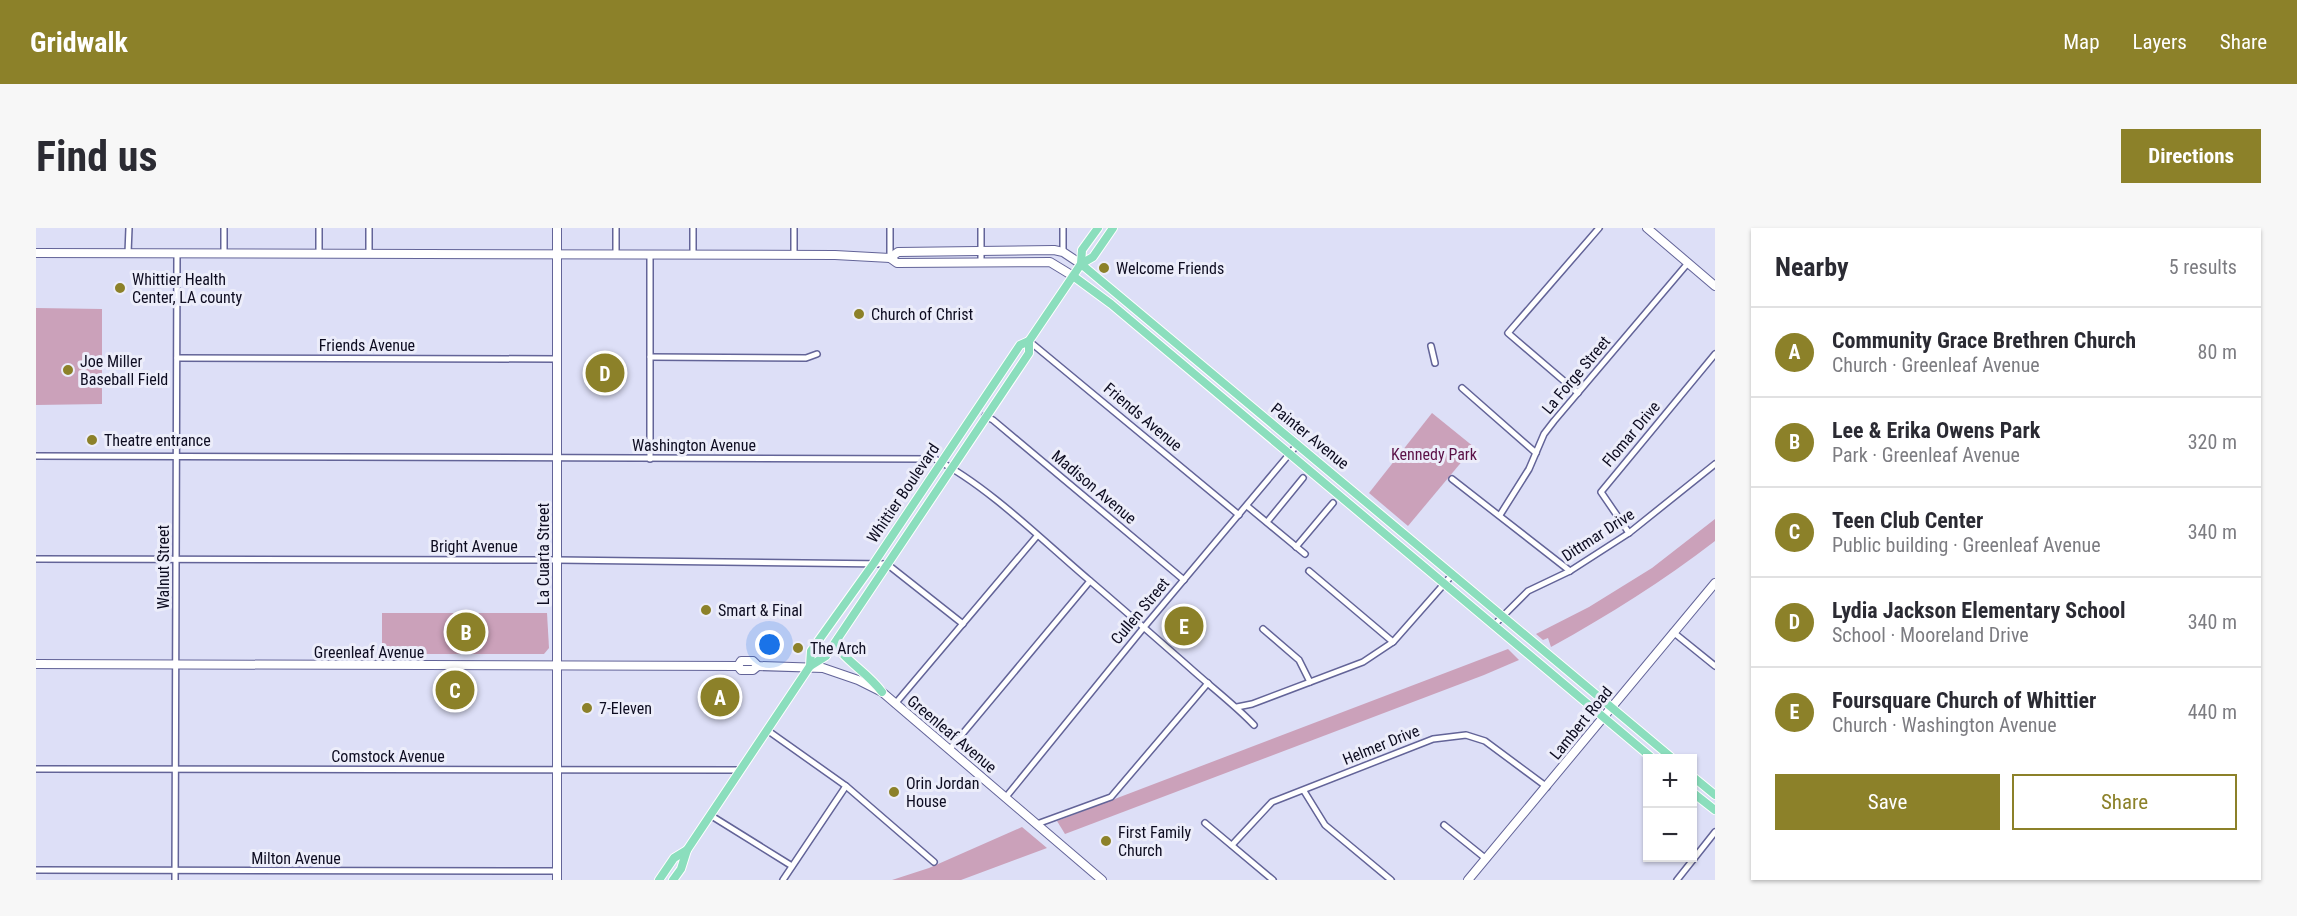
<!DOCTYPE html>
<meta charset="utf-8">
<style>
:root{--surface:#fff;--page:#f7f7f7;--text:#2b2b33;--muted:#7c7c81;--line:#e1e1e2;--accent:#8c8129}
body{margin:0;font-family:"Roboto Condensed",sans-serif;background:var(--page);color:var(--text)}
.controls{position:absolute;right:18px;bottom:18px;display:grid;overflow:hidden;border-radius:0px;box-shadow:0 2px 4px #0004}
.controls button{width:54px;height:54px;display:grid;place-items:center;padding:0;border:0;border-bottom:2px solid var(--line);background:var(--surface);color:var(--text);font:30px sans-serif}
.you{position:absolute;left:734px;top:417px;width:21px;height:21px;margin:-15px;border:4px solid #fff;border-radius:50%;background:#1a73e8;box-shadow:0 0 0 9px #1a73e833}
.badge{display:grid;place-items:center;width:39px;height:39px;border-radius:50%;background:var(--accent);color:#fff;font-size:20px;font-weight:700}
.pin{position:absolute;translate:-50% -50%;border:3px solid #fff;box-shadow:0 2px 6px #0006}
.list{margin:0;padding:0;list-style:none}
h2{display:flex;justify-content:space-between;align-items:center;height:78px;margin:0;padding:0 24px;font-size:26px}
h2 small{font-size:20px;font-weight:400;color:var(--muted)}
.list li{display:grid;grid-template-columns:39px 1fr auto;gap:18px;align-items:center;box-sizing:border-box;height:90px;padding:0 24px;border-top:2px solid var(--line)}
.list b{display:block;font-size:22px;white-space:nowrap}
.list p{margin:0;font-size:20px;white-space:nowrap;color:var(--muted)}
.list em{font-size:20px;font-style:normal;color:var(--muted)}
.actions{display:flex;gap:12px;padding:18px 24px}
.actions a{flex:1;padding:14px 0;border:2px solid var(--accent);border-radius:0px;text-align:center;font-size:21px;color:var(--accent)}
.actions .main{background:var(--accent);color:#fff}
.map{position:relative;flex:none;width:1679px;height:652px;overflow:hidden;border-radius:0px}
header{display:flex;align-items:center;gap:36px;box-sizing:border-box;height:84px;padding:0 30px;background:var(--accent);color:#fff}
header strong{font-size:28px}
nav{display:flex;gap:33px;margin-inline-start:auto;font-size:21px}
.intro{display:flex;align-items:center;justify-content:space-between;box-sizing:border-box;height:144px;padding:0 36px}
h1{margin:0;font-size:42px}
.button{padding:15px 27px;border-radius:0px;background:var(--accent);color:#fff;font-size:21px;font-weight:700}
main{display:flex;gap:36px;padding:0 36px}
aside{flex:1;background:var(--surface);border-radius:0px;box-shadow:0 2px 4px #0004}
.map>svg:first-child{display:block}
.green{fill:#cba1ba}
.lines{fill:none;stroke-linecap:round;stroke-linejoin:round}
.street-casing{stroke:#636498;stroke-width:8}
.secondary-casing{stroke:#636498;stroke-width:10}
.primary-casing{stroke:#fff;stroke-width:10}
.street{stroke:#fff;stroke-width:5}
.secondary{stroke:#fff;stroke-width:8}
.primary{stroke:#8bdebd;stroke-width:8}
.poi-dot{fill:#8c8129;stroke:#ecedfa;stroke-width:2}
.labels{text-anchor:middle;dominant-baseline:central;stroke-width:6;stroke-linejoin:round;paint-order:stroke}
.poi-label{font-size:16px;fill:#0d0c20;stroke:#ecedfa;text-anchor:start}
.street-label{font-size:16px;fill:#0d0c20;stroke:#ecedfa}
.park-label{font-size:16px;fill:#5b1046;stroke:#ecedfa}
</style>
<header>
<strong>Gridwalk</strong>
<nav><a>Map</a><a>Layers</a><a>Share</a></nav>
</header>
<div class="intro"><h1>Find us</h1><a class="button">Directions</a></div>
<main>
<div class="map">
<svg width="1679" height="652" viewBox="0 0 1679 652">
<rect width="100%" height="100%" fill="#dddff7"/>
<g class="green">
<polygon points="0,80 66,81 66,176 0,177"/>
<polygon points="1396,185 1438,219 1372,298 1333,265"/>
<path d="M 1679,291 L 1679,313 C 1627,353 1573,387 1515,419 L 1512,410 L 1507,412 L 1500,406 L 1553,379 L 1616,340 Z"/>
<polygon points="346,385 511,385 513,420 508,426 346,426"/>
<polygon points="1472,421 1483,432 1448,447 1029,606 1021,593"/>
<polygon points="986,599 1011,620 925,652 856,652 893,640"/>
</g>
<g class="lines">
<defs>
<g id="street">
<polyline points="657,0 657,27"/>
<polyline points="1027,24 1027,0"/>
<polyline points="92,25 93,0"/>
<polyline points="188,25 188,0"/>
<polyline points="283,26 283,0"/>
<polyline points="333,26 333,0"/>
<polyline points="580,27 580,0"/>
<polyline points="614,27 614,231"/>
<polyline points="758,27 758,0"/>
<polyline points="854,30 854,0"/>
<polyline points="945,34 945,0"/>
<polyline points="993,113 1203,287"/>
<polyline points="1395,118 1399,135"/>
<polyline points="614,129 770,130 781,126"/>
<polyline points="141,130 521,131"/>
<polyline points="1426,160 1500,225"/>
<polyline points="1542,165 1472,105 1563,0"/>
<polyline points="949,188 957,192 1148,352"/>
<path d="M 0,228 L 899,231 C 952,258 1007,313 1053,352 C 1087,381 1120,410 1153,439 C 1175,459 1198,476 1218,497"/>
<polyline points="1416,251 1534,343"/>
<polyline points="1211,278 1269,326"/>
<polyline points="1464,287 1493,241 1508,206 1518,193 1652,35"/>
<polyline points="1231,294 1267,250"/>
<polyline points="1593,305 1565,264 1679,126"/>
<polyline points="1260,319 1297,275"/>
<polyline points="0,331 521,332 851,336 927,396"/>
<polyline points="1273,343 1357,414"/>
<polyline points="1458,397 1492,363 1534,343 1593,305 1679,236"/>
<polyline points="1227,401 1263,432 1274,454"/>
<polyline points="1637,404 1679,438"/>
<polyline points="859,476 1001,308"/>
<polyline points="1201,479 1216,476 1327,434 1357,414 1416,347"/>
<polyline points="731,502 810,558 898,634"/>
<polyline points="913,522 1054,353"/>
<polyline points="0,541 703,542"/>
<polyline points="1268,563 1289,597 1355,652"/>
<polyline points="970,569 1109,398 1261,217"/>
<polyline points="674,587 756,638"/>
<polyline points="1169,595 1237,652"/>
<polyline points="1001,596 1075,569 1172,455"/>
<polyline points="1408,597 1449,630"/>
<polyline points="1196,617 1236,574 1397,511 1430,507 1449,513 1511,559"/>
<polyline points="0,642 521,643"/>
<polyline points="139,652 141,25"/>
<polyline points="747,652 810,558"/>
<polyline points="1641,652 1679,604"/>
</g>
<g id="secondary">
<polyline points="1611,0 1679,58"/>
<polyline points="0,25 799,27 854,30 861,35 1014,34 1037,48"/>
<polyline points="854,30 862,24 1018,22 1027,24 1045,36"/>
<polyline points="0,436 702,438 705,442 717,442 722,438"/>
<polyline points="702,438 705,433 717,433 722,438 787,440 822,452 846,464 1066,652"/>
<polyline points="521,652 521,0"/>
<polyline points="1432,652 1679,355"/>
</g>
<g id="primary">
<polyline points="1045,36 1636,530"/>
<polyline points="1045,36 1046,22 1062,0"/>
<polyline points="1037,48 1075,76 1616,530"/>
<path d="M 802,411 C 802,416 802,420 806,425 C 819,439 834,448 846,464"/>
<polyline points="774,438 775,423 838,335 984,117 993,113"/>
<polyline points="1656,548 1679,567"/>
<polyline points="1656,564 1679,582"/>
<polyline points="623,652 638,630 651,622"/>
<polyline points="637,652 645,641 651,622 774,438 790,428 993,125 993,113 1037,48 1045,36 1057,29 1077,0"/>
</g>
</defs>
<use href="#street" class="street-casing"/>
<use href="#secondary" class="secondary-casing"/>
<use href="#primary" class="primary-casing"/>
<use href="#street" class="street"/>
<use href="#secondary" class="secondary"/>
<use href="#primary" class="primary"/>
</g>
<g class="poi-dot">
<circle cx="1068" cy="40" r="6"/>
<circle cx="84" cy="60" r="6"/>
<circle cx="823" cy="86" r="6"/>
<circle cx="32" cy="142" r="6"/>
<circle cx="56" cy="212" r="6"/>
<circle cx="670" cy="382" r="6"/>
<circle cx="762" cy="420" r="6"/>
<circle cx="551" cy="480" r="6"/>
<circle cx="858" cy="564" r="6"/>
<circle cx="1070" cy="613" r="6"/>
</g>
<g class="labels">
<g class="poi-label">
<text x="1080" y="40">Welcome Friends</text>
<text x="96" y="51">Whittier Health<tspan x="96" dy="18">Center, LA county</tspan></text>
<text x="835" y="86">Church of Christ</text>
<text x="44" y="133">Joe Miller<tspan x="44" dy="18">Baseball Field</tspan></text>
<text x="68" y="212">Theatre entrance</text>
<text x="682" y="382">Smart &amp; Final</text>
<text x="774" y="420">The Arch</text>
<text x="563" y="480">7-Eleven</text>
<text x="870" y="555">Orin Jordan<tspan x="870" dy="18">House</tspan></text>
<text x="1082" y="604">First Family<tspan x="1082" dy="18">Church</tspan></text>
</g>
<g class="street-label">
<text x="331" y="117">Friends Avenue</text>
<text transform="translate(1540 147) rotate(-50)">La Forge Street</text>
<text transform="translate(1107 189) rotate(40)">Friends Avenue</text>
<text transform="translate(1595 206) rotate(-50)">Flomar Drive</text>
<text transform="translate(1274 208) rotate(39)">Painter Avenue</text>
<text x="658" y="217">Washington Avenue</text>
<text transform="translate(1058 259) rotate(40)">Madison Avenue</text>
<text transform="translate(867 265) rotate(-56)">Whittier Boulevard</text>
<text transform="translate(1562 307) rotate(-33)">Dittmar Drive</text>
<text x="438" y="318">Bright Avenue</text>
<text transform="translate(507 326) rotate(-90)">La Cuarta Street</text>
<text transform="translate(127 339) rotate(-90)">Walnut Street</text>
<text transform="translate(1104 383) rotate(-50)">Cullen Street</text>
<text x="333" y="424">Greenleaf Avenue</text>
<text transform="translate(1545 495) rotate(-51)">Lambert Road</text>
<text transform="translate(916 506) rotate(40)">Greenleaf Avenue</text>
<text transform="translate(1345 517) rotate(-22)">Helmer Drive</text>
<text x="352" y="528">Comstock Avenue</text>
<text x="260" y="630">Milton Avenue</text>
</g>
<g class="park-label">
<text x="1398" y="226">Kennedy Park</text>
</g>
</g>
</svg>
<div class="controls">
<button>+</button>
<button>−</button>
</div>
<div class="you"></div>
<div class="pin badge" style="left:684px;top:469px">A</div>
<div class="pin badge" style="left:430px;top:404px">B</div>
<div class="pin badge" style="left:419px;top:462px">C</div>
<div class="pin badge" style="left:569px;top:145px">D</div>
<div class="pin badge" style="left:1148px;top:398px">E</div>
</div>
<aside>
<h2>Nearby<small>5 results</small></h2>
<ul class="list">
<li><span class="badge">A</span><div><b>Community Grace Brethren Church</b><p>Church · Greenleaf Avenue</p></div><em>80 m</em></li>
<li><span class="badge">B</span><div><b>Lee &amp; Erika Owens Park</b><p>Park · Greenleaf Avenue</p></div><em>320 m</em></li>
<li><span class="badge">C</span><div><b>Teen Club Center</b><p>Public building · Greenleaf Avenue</p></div><em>340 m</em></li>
<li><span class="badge">D</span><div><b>Lydia Jackson Elementary School</b><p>School · Mooreland Drive</p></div><em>340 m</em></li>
<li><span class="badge">E</span><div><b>Foursquare Church of Whittier</b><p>Church · Washington Avenue</p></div><em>440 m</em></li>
</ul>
<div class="actions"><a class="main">Save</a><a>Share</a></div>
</aside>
</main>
